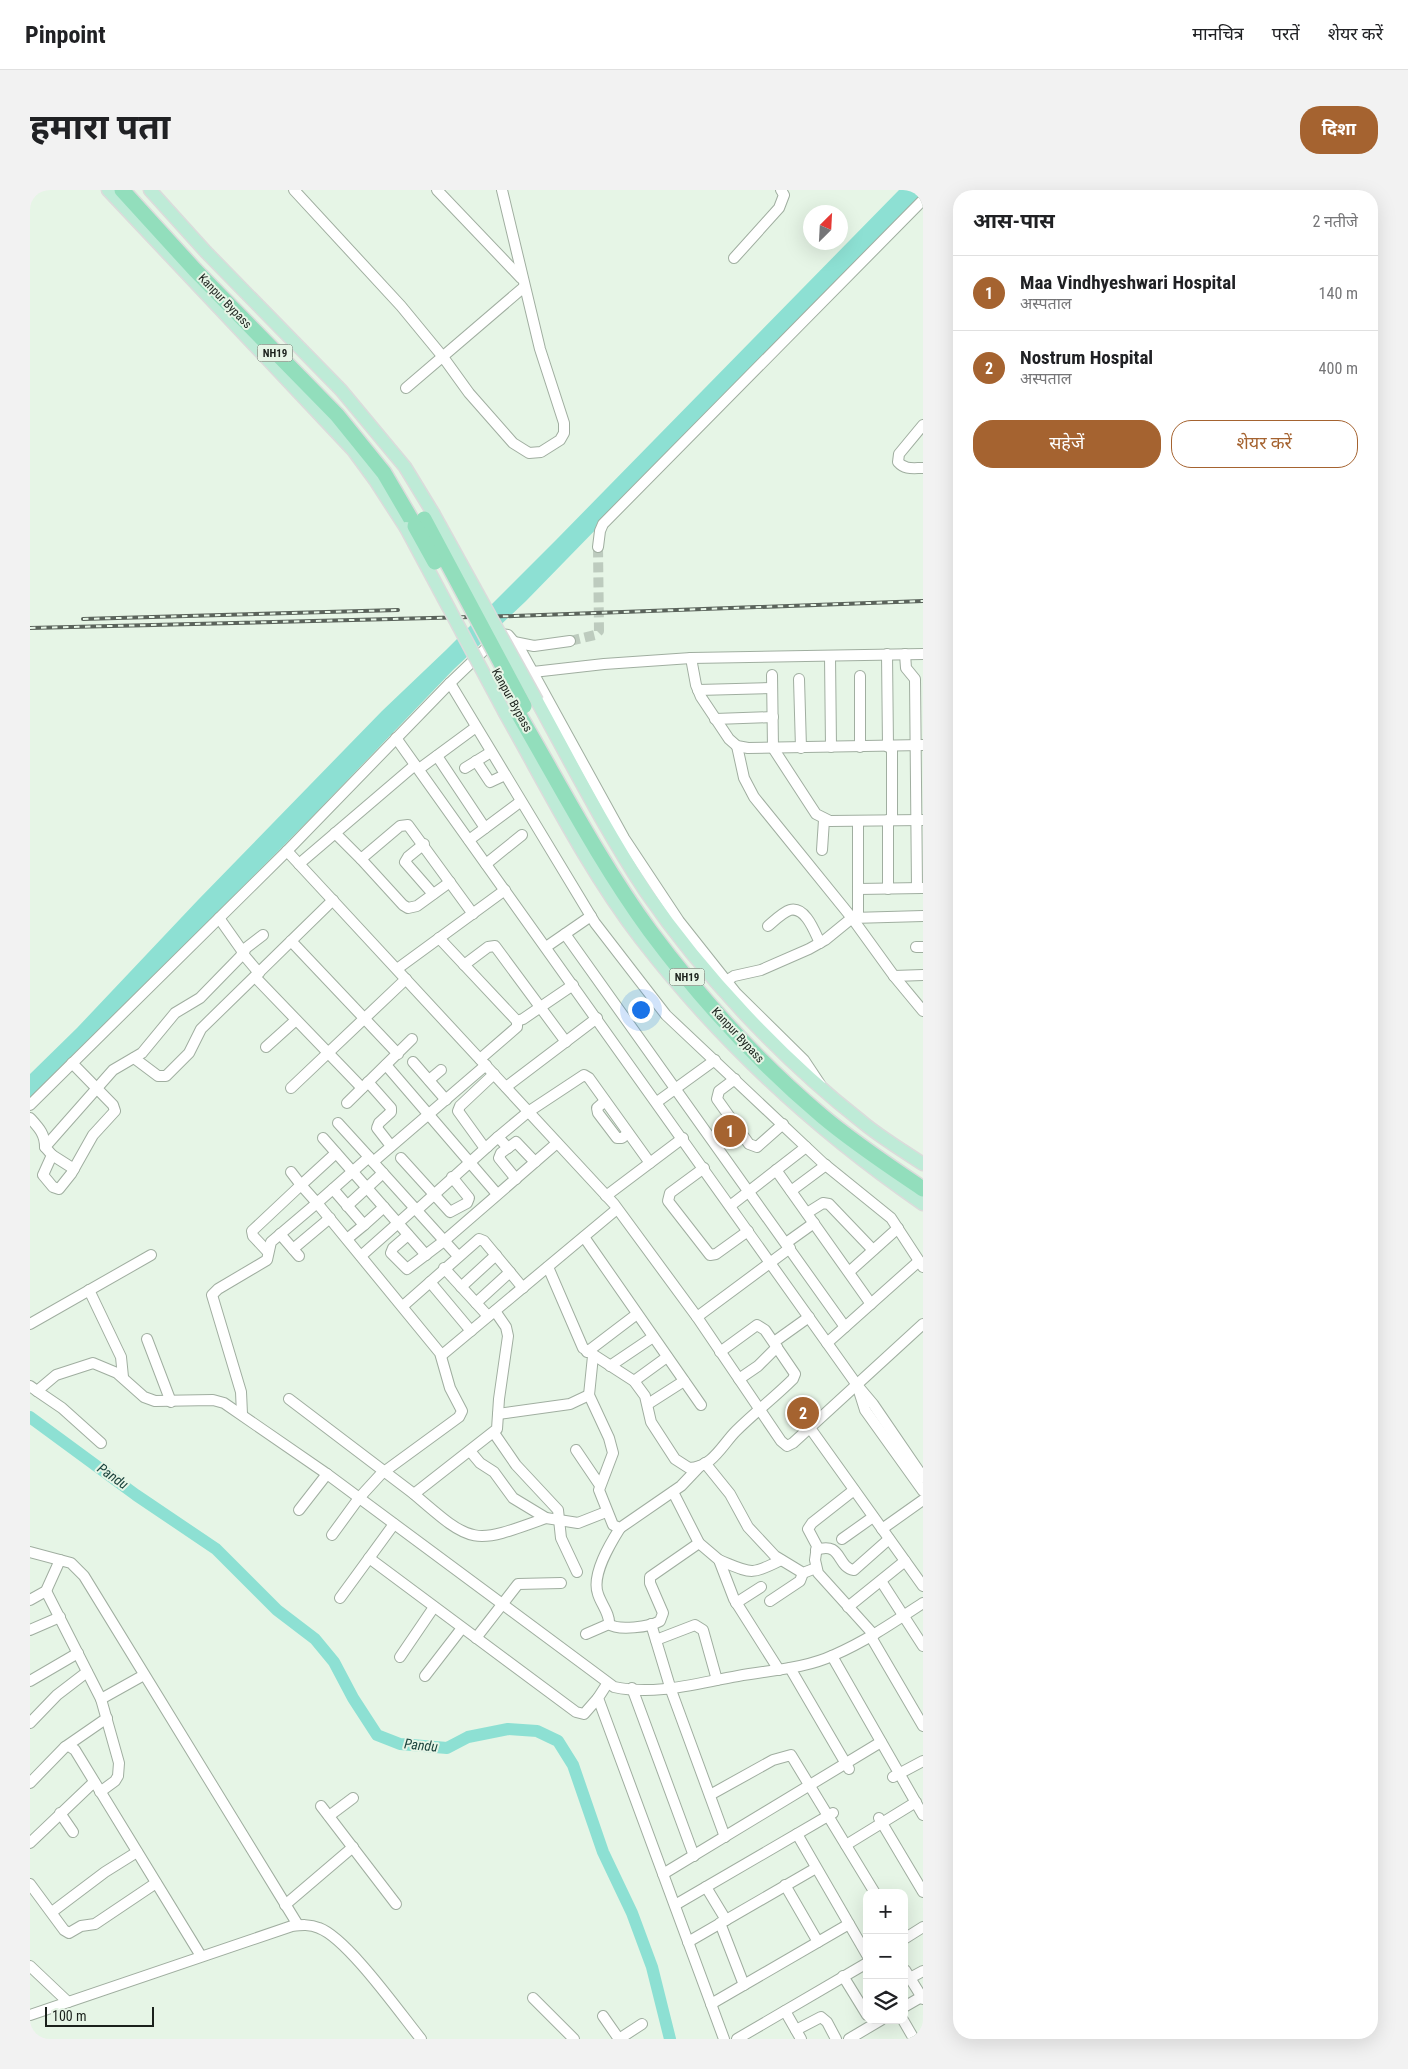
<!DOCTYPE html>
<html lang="hi">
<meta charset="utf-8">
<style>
:root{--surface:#fff;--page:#f2f2f2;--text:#202124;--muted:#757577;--line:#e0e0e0;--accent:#a56330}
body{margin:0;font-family:"Roboto Condensed","Noto Sans Devanagari",sans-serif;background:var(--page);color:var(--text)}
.controls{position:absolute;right:15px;bottom:15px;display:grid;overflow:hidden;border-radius:10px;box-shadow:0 5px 20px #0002}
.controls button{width:45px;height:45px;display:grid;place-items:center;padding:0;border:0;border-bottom:1px solid var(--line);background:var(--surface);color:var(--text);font:25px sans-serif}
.compass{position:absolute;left:773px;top:15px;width:45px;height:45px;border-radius:50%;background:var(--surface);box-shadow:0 5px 20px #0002;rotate:24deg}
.scale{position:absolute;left:15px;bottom:12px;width:109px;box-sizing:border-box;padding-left:5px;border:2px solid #1b211c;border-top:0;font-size:14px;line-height:18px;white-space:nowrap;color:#1b211c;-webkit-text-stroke:4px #e6f5e6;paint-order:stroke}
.you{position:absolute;left:610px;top:819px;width:18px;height:18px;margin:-12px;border:4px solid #fff;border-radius:50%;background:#1a73e8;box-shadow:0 0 0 8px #1a73e833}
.badge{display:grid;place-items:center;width:32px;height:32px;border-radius:50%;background:var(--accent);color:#fff;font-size:16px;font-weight:700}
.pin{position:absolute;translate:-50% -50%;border:2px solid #fff;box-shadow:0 1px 5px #0006}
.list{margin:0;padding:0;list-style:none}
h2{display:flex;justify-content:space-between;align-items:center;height:65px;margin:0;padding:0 20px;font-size:21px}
h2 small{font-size:16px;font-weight:400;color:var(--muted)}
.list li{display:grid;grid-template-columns:32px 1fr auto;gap:15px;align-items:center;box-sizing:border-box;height:75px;padding:0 20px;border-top:1px solid var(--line)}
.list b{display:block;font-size:19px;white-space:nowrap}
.list p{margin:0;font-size:16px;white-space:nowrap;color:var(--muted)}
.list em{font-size:16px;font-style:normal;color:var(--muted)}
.actions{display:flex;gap:10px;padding:15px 20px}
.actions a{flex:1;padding:11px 0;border:1px solid var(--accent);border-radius:20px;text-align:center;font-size:18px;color:var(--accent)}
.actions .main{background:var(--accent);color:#fff}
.icon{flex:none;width:28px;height:28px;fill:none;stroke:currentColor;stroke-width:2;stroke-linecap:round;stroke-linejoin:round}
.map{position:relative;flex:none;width:893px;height:1849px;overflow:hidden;border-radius:20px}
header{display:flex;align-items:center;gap:30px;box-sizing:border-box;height:70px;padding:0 25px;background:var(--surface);border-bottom:1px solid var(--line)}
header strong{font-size:24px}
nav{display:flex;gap:28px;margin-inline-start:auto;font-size:18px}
.intro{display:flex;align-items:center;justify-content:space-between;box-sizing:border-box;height:120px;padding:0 30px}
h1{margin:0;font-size:35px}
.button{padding:12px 22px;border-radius:20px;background:var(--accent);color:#fff;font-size:18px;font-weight:700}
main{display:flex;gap:30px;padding:0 30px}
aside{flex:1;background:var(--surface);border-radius:20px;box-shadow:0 5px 20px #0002}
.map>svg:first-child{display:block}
.water{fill:#8de0d3}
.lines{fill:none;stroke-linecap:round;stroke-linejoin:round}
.river{stroke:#8de0d3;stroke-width:12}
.minor-tunnel{stroke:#bdcbbe;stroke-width:10;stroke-dasharray:10 5;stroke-linecap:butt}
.minor-casing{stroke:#a0aea0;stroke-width:12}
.major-casing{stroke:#dbdbdb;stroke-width:15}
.highway-casing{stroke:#dbdbdb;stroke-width:18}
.minor{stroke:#fff;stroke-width:10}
.major{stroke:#beebd7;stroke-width:12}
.highway{stroke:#92debc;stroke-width:15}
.rail-casing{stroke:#5a635b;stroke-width:4}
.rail{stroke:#e6f5e6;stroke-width:2;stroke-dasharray:5.5;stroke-linecap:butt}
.major-bridge-casing{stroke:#dbdbdb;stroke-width:15;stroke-linecap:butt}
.highway-bridge-casing{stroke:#dbdbdb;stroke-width:18;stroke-linecap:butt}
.major-bridge{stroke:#beebd7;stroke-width:12}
.highway-bridge{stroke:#92debc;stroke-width:15}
.labels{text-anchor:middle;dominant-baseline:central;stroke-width:4;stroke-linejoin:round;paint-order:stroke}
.shield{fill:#e6f5e6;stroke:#586159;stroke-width:1}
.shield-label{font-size:11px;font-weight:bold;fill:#1b211c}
.street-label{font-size:12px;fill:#1b211c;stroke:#e6f5e6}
.water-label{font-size:14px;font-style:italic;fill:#1b423c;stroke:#e6f5e6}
</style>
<header>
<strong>Pinpoint</strong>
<nav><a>मानचित्र</a><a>परतें</a><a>शेयर करें</a></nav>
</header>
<div class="intro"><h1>हमारा पता</h1><a class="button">दिशा</a></div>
<main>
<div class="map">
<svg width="893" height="1849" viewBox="0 0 893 1849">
<rect width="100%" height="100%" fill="#e6f5e6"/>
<polygon class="water" points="869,0 893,0 893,4 496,411 423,480 283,626 0,911 0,884 47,838 168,710 352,521 416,460 526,350"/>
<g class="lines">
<polyline class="river" points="0,1227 106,1305 186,1359 247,1420 285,1449 304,1472 323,1508 347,1545 370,1554 417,1558 438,1547 478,1539 507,1541 528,1551 543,1575 573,1662 602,1723 622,1777 640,1849"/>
<polyline class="minor-tunnel" points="540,451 565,445 569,441 568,357"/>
<defs>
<g id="minor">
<polyline points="264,0 371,116 413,167 439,203 483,253 499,263 511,262 530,250 534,243 534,233 510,159 472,0"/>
<polyline points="407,0 491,88"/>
<polyline points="704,68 749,18 754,5 751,0"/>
<polyline points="376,198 494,97"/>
<path d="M 893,235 L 869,264 L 868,272 C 875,280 883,278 893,278"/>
<polyline points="568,357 570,341 573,334 893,10"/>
<polyline points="484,452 504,456 540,451"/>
<polyline points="857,464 858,557"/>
<polyline points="875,464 876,478 885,489 887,698"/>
<polyline points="800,466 801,557"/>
<polyline points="661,468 666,495 671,507 699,549 707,556 718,558 893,555"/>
<polyline points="503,482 574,474 661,468 893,464"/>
<polyline points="742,485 743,558 786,624 800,631 893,630"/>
<polyline points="769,489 771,558"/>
<polyline points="420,493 565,733 636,825 793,973 861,1028 893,1077"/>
<polyline points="668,500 742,498"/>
<polyline points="685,529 743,527"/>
<polyline points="366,548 827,1195 843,1214 893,1287"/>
<polyline points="707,556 714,588 724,607 822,728 864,786 893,821"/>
<polyline points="830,557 830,486"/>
<polyline points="862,557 862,630"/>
<polyline points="407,566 455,638"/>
<polyline points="446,571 460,592 475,585"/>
<polyline points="435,578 461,562"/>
<polyline points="389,579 446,537"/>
<polyline points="828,631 828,728"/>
<polyline points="305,643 331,669 370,636 378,635 443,724"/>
<polyline points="439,650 490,612"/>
<polyline points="394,654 378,667 375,672 403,704"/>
<polyline points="792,660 794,630"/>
<polyline points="257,661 584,1014 667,1127 751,1251 757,1256 763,1253 893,1134"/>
<polyline points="331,669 373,715 378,718 387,716 420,692"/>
<polyline points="269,674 385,575"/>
<polyline points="456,674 492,645"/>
<polyline points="828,699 892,698"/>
<polyline points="858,699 858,630"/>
<path d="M 738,736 C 744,731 753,722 760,720 C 776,716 785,743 790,753"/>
<polyline points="535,744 815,1137"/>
<polyline points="409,748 487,831 493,829 543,795"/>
<polyline points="261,751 368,864"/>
<polyline points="516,757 561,726"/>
<polyline points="886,757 893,757"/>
<polyline points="434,775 458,757 465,756 536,852"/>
<polyline points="367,779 475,700"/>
<polyline points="229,783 213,764 216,758 233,745"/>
<polyline points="864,786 893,785"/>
<polyline points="225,787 332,898"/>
<polyline points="696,791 704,786 731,780 779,759 795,750 822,728 893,726"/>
<polyline points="236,857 266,830"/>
<polyline points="104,868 128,886 136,886 159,863 171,839 303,710"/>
<polyline points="450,869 487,837 487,831"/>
<polyline points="383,872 416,910"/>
<polyline points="356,875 467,1004"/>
<polyline points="464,884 430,916 428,921 454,957 457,957 468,947 478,958"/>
<polyline points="705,889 689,901 687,909 719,954 727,957 753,934"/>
<polyline points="399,890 411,880"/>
<polyline points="338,892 361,918 361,922 349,933 347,938 361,956"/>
<polyline points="476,897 567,828"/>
<polyline points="261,898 376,789"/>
<polyline points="575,911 567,918 568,923 587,948 592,948 598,943"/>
<polyline points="627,912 685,870"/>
<polyline points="317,913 382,849"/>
<polyline points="0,915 257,661 420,493 471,444 478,445 490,459 594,648 649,731 706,803 774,870 790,894"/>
<path d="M 0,928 C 9,938 15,944 15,957 L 22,965 L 13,985 L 23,997 L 29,999 L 41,984 L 63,945 L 85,921 L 83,915 L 42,873"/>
<polyline points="308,933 339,967"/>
<polyline points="468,947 498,922 554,885 559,888 620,973"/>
<polyline points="293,948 396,1065"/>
<polyline points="15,957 83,880 112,863 145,823 170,808 210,767 213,762 189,728"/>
<polyline points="22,965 44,979"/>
<polyline points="371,968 420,1022 437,1013 439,1008 422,987"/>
<polyline points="343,972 428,1066"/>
<polyline points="674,978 640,1003 638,1011 680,1065 686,1064 718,1041"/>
<polyline points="746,980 841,1114"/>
<polyline points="261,982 271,995 306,963"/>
<polyline points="486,989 469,968 471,963 486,952 505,972"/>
<polyline points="303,999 334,1035 354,1017"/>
<polyline points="761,1001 796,975"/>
<polyline points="576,1006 653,948"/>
<polyline points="317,1016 353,983"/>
<polyline points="700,1016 776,957"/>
<polyline points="387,1020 457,957"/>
<polyline points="777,1023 793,1013 799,1014 843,1060"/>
<polyline points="250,1044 269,1066"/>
<polyline points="378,1045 363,1058 361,1063 377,1079 414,1051 527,953"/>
<polyline points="554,1047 671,1215"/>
<polyline points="317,1049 334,1035"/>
<polyline points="756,1053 784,1033"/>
<polyline points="263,1059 300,1028"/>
<polyline points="238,1062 223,1046 222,1041 271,995 287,1013 339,967 343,972 456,875"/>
<polyline points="331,1066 385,1018"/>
<path d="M 518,1077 L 553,1158 L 604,1191 L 615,1206 L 621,1232 L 645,1269 L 659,1278 C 682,1278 692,1255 706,1241 C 724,1223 745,1207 763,1189 L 765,1184 L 735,1140 L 727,1135 L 690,1162"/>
<polyline points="414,1078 458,1126"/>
<polyline points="819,1082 868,1038"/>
<polyline points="400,1092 441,1141"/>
<polyline points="431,1097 466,1065"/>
<polyline points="59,1100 91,1167 93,1187"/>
<polyline points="446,1113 480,1082"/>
<polyline points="373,1116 449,1049 454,1051 493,1098"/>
<polyline points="667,1127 760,1058"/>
<polyline points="0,1134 121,1065"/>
<polyline points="117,1149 141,1212"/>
<polyline points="744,1152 779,1127"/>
<polyline points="797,1153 889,1071"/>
<polyline points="557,1162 607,1124"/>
<polyline points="412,1165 587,1019"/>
<polyline points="563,1166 559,1205 579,1248 583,1263 569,1300 583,1335 590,1338 651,1296 670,1276"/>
<polyline points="580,1176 623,1147"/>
<polyline points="709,1189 728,1176 747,1157"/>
<polyline points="604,1191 637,1167"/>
<path d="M 0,1196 L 7,1201 L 26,1185 L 63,1173 L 87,1183 L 114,1207 L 125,1211 L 183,1210 L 194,1213 L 297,1284 L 584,1497 C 626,1506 667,1493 708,1486 C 740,1480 774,1479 804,1465 C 836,1451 864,1432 893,1413"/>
<polyline points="7,1201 32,1218 71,1253"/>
<polyline points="829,1201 835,1220 893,1301"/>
<polyline points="259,1209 384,1304 467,1239 469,1209 478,1146 476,1137 465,1121"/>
<polyline points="618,1214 654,1191"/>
<polyline points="212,1224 211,1202 182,1105 188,1099 237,1070 241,1052 287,1013 410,1163 420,1198 432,1221 429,1227 351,1284 329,1308 302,1345"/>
<polyline points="468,1224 540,1214 559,1205"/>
<polyline points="780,1238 893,1396"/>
<polyline points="464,1243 486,1275 528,1320 531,1348 547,1382"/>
<polyline points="546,1260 569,1294"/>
<polyline points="440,1261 450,1273 464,1282 483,1308 516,1328 548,1333 576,1322"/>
<polyline points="675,1273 700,1304 718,1337 745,1366 773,1383 786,1378"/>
<polyline points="824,1300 782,1333 778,1339 787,1356 785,1370 788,1383 844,1445"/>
<polyline points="643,1302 669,1353 689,1370 704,1409 749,1480"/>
<path d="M 384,1304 C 443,1355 442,1355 516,1328"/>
<polyline points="269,1320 297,1284"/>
<polyline points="852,1339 893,1310"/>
<polyline points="812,1349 843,1327"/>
<path d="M 786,1360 C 813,1351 806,1377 824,1380 L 859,1349"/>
<polyline points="0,1362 41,1373 54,1386 268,1735"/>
<polyline points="339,1368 546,1522 554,1524 568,1508"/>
<path d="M 689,1370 C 721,1383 720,1386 751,1370"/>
<polyline points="851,1391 893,1456"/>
<polyline points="16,1401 71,1509 89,1573 88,1586 85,1591 70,1602"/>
<polyline points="310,1408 364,1334"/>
<polyline points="0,1410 16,1401 30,1370"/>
<polyline points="740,1411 770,1391 773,1383"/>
<polyline points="706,1413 731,1397"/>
<polyline points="818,1417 875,1371"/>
<path d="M 579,1434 C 588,1441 620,1437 630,1431 L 633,1423 L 620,1393 L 620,1387 L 669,1353"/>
<polyline points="621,1434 641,1500 695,1647"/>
<polyline points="0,1440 30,1427"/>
<path d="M 556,1444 L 579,1434 C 580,1424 571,1414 568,1404 C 561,1385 580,1354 590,1338"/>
<polyline points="841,1447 893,1536"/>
<polyline points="446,1448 488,1394 531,1393"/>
<polyline points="626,1450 665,1435 673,1440 687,1490"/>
<polyline points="802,1466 893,1625"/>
<polyline points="370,1467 404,1417"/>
<polyline points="760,1478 819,1579"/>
<polyline points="395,1486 432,1438"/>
<polyline points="0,1491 48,1463"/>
<polyline points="577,1494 568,1508 694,1849"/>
<polyline points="602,1498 664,1666"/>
<polyline points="71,1509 114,1485"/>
<polyline points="0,1533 27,1505 57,1482"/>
<polyline points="35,1557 77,1528"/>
<polyline points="863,1587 893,1571"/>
<polyline points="0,1593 35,1557 39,1556 45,1560 171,1766"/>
<polyline points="680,1605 743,1570 761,1565 845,1703"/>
<polyline points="291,1616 366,1714"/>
<polyline points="30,1623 43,1642"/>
<polyline points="299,1626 323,1608"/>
<polyline points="849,1628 893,1702"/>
<polyline points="767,1644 837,1765"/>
<polyline points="0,1653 64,1592"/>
<polyline points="816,1655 886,1612"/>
<polyline points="633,1684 851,1552"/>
<polyline points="0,1694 34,1740 39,1743 51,1736 65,1734 126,1693"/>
<polyline points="755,1695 788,1752"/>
<polyline points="676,1697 696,1730"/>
<polyline points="255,1715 323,1657"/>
<polyline points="645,1715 803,1623"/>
<polyline points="22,1722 75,1682 107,1662"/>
<polyline points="690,1733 714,1795"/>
<polyline points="874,1749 893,1737"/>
<polyline points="658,1752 786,1678"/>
<polyline points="0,1776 38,1812"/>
<polyline points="875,1780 893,1809"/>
<polyline points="813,1786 837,1825"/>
<polyline points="880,1788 893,1781"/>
<polyline points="503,1808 544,1849"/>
<polyline points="681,1814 819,1734"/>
<polyline points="874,1817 893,1806"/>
<polyline points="755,1821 771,1849"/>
<path d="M 0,1825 L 262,1736 C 271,1735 280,1734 289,1738 C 317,1748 370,1823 391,1849"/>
<polyline points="573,1826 589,1849"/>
<polyline points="873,1830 884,1849"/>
<polyline points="766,1840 791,1827 797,1832 806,1849"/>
<polyline points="589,1849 612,1834"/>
<polyline points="707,1849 837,1773"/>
<polyline points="819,1849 851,1830"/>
</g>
<g id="major">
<polyline points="78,0 323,260 345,290 376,338"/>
<polyline points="120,0 176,62 311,200 375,277 403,323"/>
<path d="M 507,511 C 542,575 576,641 616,702 C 672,784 753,870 831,931 C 850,947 872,960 893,974"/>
<path d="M 475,523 C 518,599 558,680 611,749 C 692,854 784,939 893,1014"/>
</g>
<g id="highway">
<polyline points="92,0 165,80 307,225 354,283 385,336"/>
<path d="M 485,518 C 529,593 569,671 620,741 C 670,808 728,872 792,926 C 824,953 859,976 893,999"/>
</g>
</defs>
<use href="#minor" class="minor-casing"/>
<use href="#major" class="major-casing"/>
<use href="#highway" class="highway-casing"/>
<use href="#minor" class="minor"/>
<use href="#major" class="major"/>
<use href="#highway" class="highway"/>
<defs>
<g id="rail">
<polyline points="53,429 368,420"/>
<polyline points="0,438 484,426 893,411"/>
</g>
</defs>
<use href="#rail" class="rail-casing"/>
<use href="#rail" class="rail"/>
<defs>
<g id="major-bridge">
<polyline points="403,323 507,511"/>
<polyline points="376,338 475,523"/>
</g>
<g id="highway-bridge">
<polyline points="394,329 494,516"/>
<polyline points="385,336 405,372"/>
</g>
</defs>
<use href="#major-bridge" class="major-bridge-casing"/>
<use href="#highway-bridge" class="highway-bridge-casing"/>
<use href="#major-bridge" class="major-bridge"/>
<use href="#highway-bridge" class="highway-bridge"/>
</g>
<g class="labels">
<g class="shield">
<rect x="227.5" y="154.5" width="35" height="17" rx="4"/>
<rect x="639.5" y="778.5" width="35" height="17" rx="4"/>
</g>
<g class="shield-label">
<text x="245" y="163">NH19</text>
<text x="657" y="787">NH19</text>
</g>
<g class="street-label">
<text transform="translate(195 111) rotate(46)">Kanpur Bypass</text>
<text transform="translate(482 510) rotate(61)">Kanpur Bypass</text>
<text transform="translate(708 845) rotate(47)">Kanpur Bypass</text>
</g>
<g class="water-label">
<text transform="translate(83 1286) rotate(35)">Pandu</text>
<text transform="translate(391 1555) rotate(6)">Pandu</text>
</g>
</g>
</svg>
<div class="controls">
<button>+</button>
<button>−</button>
<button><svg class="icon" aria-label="layers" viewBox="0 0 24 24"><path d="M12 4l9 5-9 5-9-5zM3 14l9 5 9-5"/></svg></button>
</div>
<svg class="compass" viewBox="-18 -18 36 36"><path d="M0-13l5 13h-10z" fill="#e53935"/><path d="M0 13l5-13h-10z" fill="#757577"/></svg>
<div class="scale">100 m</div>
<div class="you"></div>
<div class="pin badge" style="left:700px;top:941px">1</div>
<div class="pin badge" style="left:773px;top:1223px">2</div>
</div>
<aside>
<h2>आस-पास<small>2 नतीजे</small></h2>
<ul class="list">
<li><span class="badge">1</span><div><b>Maa Vindhyeshwari Hospital</b><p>अस्पताल</p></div><em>140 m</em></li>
<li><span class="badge">2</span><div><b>Nostrum Hospital</b><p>अस्पताल</p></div><em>400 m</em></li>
</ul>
<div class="actions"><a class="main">सहेजें</a><a>शेयर करें</a></div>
</aside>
</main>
